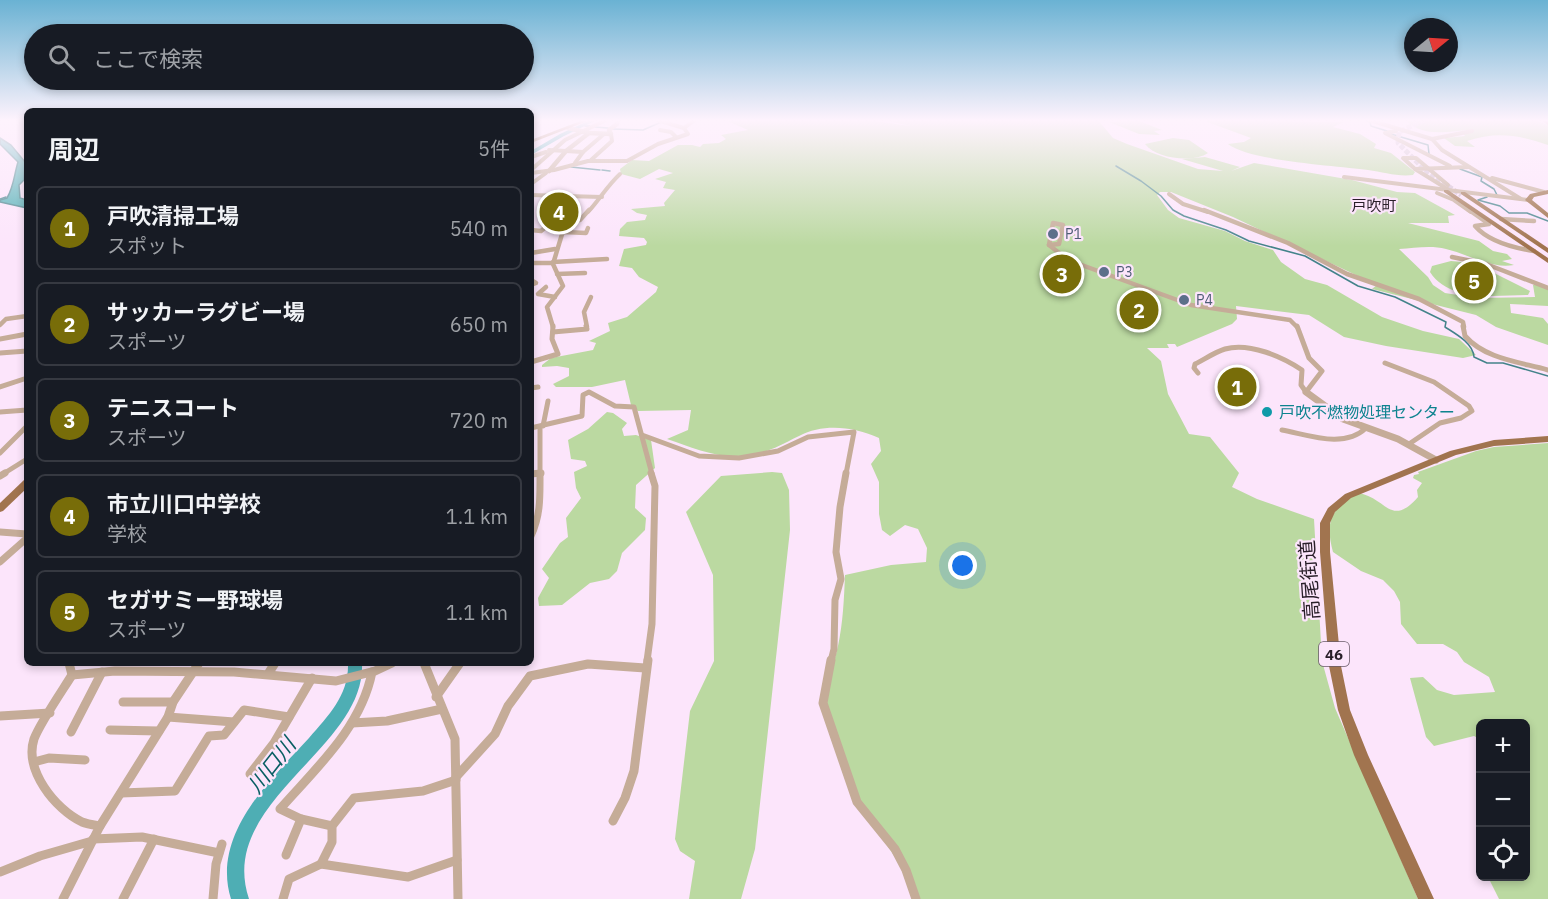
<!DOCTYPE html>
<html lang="ja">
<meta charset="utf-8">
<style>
:root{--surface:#171b24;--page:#242831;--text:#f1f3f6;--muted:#9ea1a6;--line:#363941;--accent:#786d09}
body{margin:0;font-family:"IBM Plex Sans","Noto Sans JP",sans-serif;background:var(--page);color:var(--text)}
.controls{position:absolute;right:18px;bottom:18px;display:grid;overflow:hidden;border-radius:9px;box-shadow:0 3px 9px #0003}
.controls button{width:54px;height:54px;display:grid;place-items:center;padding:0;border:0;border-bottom:2px solid var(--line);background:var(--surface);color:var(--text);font:30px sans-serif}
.compass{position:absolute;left:1404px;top:18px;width:54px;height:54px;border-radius:50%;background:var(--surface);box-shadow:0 3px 9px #0003;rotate:72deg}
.you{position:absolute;left:963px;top:566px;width:21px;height:21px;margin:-15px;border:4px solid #fff;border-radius:50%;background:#1a73e8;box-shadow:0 0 0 9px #1a73e833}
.badge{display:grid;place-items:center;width:39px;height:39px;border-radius:50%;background:var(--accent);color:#fff;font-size:20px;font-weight:700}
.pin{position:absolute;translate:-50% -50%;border:3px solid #fff;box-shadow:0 2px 6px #0006}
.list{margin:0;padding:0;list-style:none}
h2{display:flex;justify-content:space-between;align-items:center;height:78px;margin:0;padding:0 24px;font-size:26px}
h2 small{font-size:20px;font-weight:400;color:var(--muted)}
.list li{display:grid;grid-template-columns:39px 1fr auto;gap:18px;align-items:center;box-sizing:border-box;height:84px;margin:0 12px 12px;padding:0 12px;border:2px solid var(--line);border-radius:9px}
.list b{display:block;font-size:22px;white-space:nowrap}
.list p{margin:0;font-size:20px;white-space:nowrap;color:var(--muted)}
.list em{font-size:20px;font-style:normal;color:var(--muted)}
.icon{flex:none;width:33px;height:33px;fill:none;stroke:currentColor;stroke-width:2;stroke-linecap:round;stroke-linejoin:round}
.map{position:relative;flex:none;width:1548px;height:899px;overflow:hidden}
.search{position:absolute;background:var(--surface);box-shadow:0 3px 9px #0003;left:24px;top:24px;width:510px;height:66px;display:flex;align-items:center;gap:15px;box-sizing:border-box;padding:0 21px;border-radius:33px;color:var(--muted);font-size:22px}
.panel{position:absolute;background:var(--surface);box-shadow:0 3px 9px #0003;left:24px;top:108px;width:510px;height:558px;border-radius:9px}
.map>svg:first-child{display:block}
.green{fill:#bbd9a1}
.water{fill:#4eaeb4;stroke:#43838a;stroke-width:1.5}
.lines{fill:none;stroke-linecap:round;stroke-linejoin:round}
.stream{stroke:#43838a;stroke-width:1.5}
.river{fill:#4eaeb4;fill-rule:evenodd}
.primary-tunnel{stroke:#d2bdd1;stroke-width:5;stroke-dasharray:5 2;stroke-linecap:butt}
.minor-far4{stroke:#c5ac98;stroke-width:4}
.minor-far3{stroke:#c5ac98;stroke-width:4.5}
.minor-far2{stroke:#c5ac98;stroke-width:5}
.minor-far1{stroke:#c5ac98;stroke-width:7}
.minor{stroke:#c5ac98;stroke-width:9}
.tertiary-far1{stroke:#c5ac98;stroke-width:4.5}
.tertiary{stroke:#c5ac98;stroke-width:7}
.primary{fill:#a1744f;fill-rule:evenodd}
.trunk{fill:#9a6a41;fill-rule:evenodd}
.service-dot{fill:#5c6f8a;stroke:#fce5fb;stroke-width:2}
.culture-dot{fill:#0f9aa8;stroke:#fce5fb;stroke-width:2}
.labels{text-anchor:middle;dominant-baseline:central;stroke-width:4.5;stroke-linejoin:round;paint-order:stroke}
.far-service-label{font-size:14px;fill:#4e5e75;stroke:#fce5fb;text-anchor:start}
.far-neighbourhood-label{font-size:15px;fill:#291f29;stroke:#fce5fb}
.shield{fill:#fce5fb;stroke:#685a68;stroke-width:1.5}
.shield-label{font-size:15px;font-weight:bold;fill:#291f29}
.culture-label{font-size:16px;fill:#0d838f;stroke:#fce5fb;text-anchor:start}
.near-street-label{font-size:20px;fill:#291f29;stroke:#fce5fb}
.near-water-label{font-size:21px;font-style:italic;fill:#095e63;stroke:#fce5fb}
</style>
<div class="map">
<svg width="1548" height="899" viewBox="0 0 1548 899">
<rect width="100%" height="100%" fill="#fce5fb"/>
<g class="green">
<path d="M 725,120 L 868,120 L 910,126 L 884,120 L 1098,120 L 1113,138 L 1127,144 L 1198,169 L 1223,171 L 1182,159 L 1205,157 L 1240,167 L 1231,171 L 1254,163 L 1352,180 L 1397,192 L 1415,193 L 1455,215 L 1448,216 L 1449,223 L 1408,223 L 1479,241 L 1493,251 L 1507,254 L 1512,259 L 1502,261 L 1514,265 C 1490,269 1468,254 1446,249 C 1431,245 1415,248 1399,249 L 1428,277 L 1433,285 L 1445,293 L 1477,298 L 1535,297 L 1533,285 L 1539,284 L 1548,289 L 1548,306 L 1510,304 L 1511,313 L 1543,318 L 1548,324 L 1548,345 L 1496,327 L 1476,315 L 1372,289 L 1377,285 L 1233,217 L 1171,192 L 1160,192 L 1157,195 L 1168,210 L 1179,218 L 1225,231 L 1245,241 L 1273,250 L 1281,262 L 1305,279 L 1327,285 L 1382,317 L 1423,331 L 1459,339 L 1476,355 L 1463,358 L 1386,346 L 1344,337 L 1309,315 L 1236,306 L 1237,319 L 1232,324 L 1177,347 L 1175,344 L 1167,344 L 1169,348 L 1147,348 L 1161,361 L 1168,394 L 1189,434 L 1210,437 L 1239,473 L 1232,487 L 1257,499 L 1314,519 L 1322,661 L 1335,708 L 1418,899 L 915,899 L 910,880 L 858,801 L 824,701 C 825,682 834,665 838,646 C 843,623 844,599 845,575 L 891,565 L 926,562 L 927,548 L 918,529 L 905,525 L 890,536 L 882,530 L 879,514 L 879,482 L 871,464 L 881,451 L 879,438 C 854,427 824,423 799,436 C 776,447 771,452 743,456 C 718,459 691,447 667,439 L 688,430 L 691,410 L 638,411 L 631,405 L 625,380 L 592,387 L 556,387 L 553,384 L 569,376 L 569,368 L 557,366 L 542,367 L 542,365 L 551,358 L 593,350 L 596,343 L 589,341 L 610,331 L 608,323 L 627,317 L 656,292 L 658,287 L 639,277 L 632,268 L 619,266 L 624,249 L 646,245 L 647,242 L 644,238 L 619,236 L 620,229 L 627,222 L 645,220 L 647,215 L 637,213 L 631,209 L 665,206 L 664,203 L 675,190 L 663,188 L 666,182 L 655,179 L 673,173 L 659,169 L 640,179 L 621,174 L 620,169 L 632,160 L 649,161 L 678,145 L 692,145 L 700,147 L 703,144 L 719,143 L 726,139 L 721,135 L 748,130 Z"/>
<polygon points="1137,120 1162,130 1154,131 1160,135 1139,134 1109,122"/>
<path d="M 1202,120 L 1344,122 L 1333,127 L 1360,134 L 1376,144 L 1374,148 L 1391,153 L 1415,172 L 1413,175 C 1398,177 1383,172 1368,170 C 1338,166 1249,161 1228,144 L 1244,142 L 1251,138 Z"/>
<path d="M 1406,120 L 1535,120 L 1548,125 L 1548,145 C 1519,135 1496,131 1467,141 L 1475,147 L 1455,146 L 1444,138 L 1465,136 L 1463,133 L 1471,130 C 1450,131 1422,138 1406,120 Z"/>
<path d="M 1173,138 L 1189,140 L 1208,153 C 1194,163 1156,159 1145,144 Z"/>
<path d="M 1451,261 L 1474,263 L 1530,291 L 1528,295 C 1497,295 1450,303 1430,272 L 1432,266 Z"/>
<polygon points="607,412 613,413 627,423 622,429 624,436 636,435 651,440 655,468 636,485 635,508 646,518 645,530 622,553 617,571 609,579 590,583 562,605 539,606 538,598 549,578 542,569 560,543 568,537 566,518 581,498 576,488 574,472 587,466 585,461 571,459 568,440 588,429"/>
<path d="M 1548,443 L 1548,899 L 1499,899 L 1488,877 L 1526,876 L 1526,724 L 1480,724 L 1480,739 L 1474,736 L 1434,746 L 1426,737 L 1410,678 L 1423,677 L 1437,690 L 1454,695 L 1495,692 L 1489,677 L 1464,662 L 1457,652 L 1443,644 L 1417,644 L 1401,624 L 1400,602 L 1394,591 L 1383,580 L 1361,571 L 1333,552 C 1325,522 1330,510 1357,493 C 1386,496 1390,529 1418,497 L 1417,490 L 1422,483 L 1413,478 L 1414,475 L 1419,474 L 1418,472 L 1476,451 L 1494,447 Z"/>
<polygon points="772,472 782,473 789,490 790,530 755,849 741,899 689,899 695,861 680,851 675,839 690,711 714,661 713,575 686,512 721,476"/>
</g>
<path class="water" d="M 0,138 L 11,145 L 25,162 L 24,180 L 19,185 L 20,198 L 27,200 L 27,208 L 0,202 L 0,200 L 7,198 C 14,186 14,175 18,162 L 0,144 Z"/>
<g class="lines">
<g class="stream">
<polyline points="1365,120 1370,122 1371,126 1387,131"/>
<polyline points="585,126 590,126"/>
<polyline points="595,127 608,128"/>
<polyline points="613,129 643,130 666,120"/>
<polyline points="1391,134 1428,145 1429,154"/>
<path d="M 1116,166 L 1141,181 L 1161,196 L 1173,210 L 1184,216 L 1226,230 L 1249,241 L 1305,256 L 1358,286 L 1395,297 L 1446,322 L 1445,327 C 1456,334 1473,343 1474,357 L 1487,363 L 1503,363 L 1548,376"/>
<polyline points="571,167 600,170"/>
<polyline points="1460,169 1482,177 1481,181 1494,189 1497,195"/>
<polyline points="602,170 610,171"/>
<polyline points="1487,197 1478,200 1500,206 1509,213 1527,213 1548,221"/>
<polyline points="0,199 6,197"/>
</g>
<g class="river">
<polygon points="590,120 597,120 564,136 531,155 531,151 560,134"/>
<path d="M 348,663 L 362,663 C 366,749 216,801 249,899 L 231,899 C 211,835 270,780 309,738 C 329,715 349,695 348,663 Z"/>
</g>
<polyline class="primary-tunnel" points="1424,120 1399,132 1398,143 1425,170 1461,195"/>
<g class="minor-far4">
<polyline points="1369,120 1432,139 1442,150 1521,199"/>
<polyline points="684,128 695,120"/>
<polyline points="660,130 671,132 676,137"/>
<polyline points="1396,131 1385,133 1450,166"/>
<polyline points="1432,139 1472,131"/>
<polyline points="549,150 583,152"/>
<polyline points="531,157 546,152"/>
<polyline points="591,160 612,141 611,134"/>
<polyline points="575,163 583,152 604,134"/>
<polyline points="1415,169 1403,158 1416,158 1448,185"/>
<polyline points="531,170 565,140 606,120"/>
<polyline points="531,173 554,170 588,161 627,161 658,144 688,134 684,128 657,120"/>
<polyline points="1344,177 1528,200"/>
<polyline points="1492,178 1544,192"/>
<polyline points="531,184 546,173"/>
<polyline points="1449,190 1415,169 1469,167"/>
<polyline points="1437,193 1454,200 1471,212"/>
<polyline points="1169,194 1183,204 1208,212"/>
<polyline points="531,195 602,197"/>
<path d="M 588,212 C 600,199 607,186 620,174"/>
</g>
<g class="minor-far3">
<polyline points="1204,210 1288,243 1347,274 1419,299 1463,322 1464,327"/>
<path d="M 1469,210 L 1489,224 L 1475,226 C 1489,242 1514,248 1534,251"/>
<polyline points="1501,219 1534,221"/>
<polygon points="1053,223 1063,225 1059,244 1049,245"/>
<polyline points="531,230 541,231 547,226 565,226"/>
<polyline points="564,232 586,233 588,228"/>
<polyline points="1049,245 1068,260 1191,305 1290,320 1297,327"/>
<polyline points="531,253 555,249"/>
<polyline points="1452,257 1486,264 1548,288"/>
<polyline points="553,262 607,259"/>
<polyline points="531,263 553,263"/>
<polyline points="557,274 585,273"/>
<polyline points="531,280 536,283 531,285"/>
<polyline points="546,287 538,294 555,297"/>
<polyline points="0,325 6,319 27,316"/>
<polyline points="553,327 547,307 563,286 553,264 566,221 580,220 589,210"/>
<polyline points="587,327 584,312 591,297"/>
</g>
<g class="minor-far2">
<path d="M 1463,326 L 1465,336 C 1485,359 1520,362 1548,370"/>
<polyline points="553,332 587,329 586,326"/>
<polyline points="0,339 27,334"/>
<polyline points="0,353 27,351"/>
<polyline points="531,362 558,354 552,339 553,326"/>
<polyline points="1385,363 1434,382 1469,406 1472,411 1461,418 1440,423 1409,444"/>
<path d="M 1198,373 L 1194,368 L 1195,364 C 1205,359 1215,352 1225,349 C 1249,342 1283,357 1302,370 L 1301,385 L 1306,392 L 1322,371 L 1309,358 L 1297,326"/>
<polyline points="0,387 27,378"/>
<polyline points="531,388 538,387"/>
<polyline points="0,412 27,410"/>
<polyline points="543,426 548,401"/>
<polyline points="540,427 540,474"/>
<polyline points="531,428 582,416 583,395 589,392 615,406 634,407 652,474"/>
<path d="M 1282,430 C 1309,435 1344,449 1366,428"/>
<polyline points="642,435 699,456 739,458 778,451 808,437 854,432 846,474"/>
<polyline points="0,453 27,426"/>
<polyline points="3,474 27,459"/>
<polyline points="531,474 541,473"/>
</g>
<g class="minor-far1">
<polyline points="531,474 541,473"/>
<polyline points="0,476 5,473"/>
<polyline points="0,532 27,534"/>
<path d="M 531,536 C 541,515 540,496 540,473"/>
<polyline points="0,562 27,538"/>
<polyline points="647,661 652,624 655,486 651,473"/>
<polyline points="831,661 834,649 835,600 841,579 836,552 840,507 846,473"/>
</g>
<g class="minor">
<polyline points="831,660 823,703 857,802 895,849 906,870 916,899"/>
<path d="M 69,663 L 72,675 C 62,691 40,723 34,739 C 24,770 55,809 82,822 C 87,824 94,825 100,826"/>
<polyline points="424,663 455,739 458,899"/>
<polyline points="268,674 275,663"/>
<polyline points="72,675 115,671 234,672 336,681 375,671 392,663"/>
<polyline points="436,697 460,663"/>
<polyline points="123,702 173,702"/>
<polyline points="0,716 50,713"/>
<polyline points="168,717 234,722"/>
<polyline points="352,723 387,721 442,709"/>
<polyline points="110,730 159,731"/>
<polyline points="71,732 102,672"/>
<polyline points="34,762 49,758 85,760"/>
<polyline points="250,774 274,743 312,678"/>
<polyline points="456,777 495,734 508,706 530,676 588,664 645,668"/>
<polyline points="456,780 423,791 354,798 332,826 332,842 321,864 408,877 457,860"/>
<polyline points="121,793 175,791 209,736 224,735 244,710 289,717"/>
<polyline points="613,821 625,798 634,771 648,660"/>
<path d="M 332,826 L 301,819 L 280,809 C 316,768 361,728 372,672"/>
<polyline points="93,839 142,837 219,853"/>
<polyline points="286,855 301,819"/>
<polyline points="0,872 40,856 92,841"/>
<polyline points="63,899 100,826 168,717 173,702 199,663"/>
<polyline points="123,899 154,839"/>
<polyline points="213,899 216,864 222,844"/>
<polyline points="283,899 289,879 321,864"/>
</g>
<g class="tertiary-far1">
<polyline points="568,128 589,133 611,134 609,130 617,124 618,120"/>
<polyline points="549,171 566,151 589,133"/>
</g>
<polyline class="tertiary" points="1306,392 1343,419 1398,439 1436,460"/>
<g class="primary">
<polygon points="583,120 590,120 531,143 531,140"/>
<polygon points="1444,190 1448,190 1548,258 1548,263 1444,192"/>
<polygon points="1461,192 1465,192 1548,248 1548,253 1461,194"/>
<polygon points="1548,436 1548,442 1494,446 1456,455 1351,498 1335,512 1330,523 1330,552 1341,666 1350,710 1368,755 1434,899 1418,899 1354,755 1338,710 1329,666 1320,552 1320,523 1328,508 1345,494 1450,451 1494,440"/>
<polygon points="27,479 27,488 3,511 0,512 0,503 24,480"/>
</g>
<g class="trunk">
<polygon points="1541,120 1548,120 1548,125"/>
<polygon points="1548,190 1548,194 1534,197 1532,200 1548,213 1548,218 1525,200 1530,194"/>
</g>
</g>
<linearGradient id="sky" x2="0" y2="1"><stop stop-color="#6ab2d3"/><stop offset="0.49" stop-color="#fef3fd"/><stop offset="1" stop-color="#fef3fd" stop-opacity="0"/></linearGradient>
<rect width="1548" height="246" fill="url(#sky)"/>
<g class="service-dot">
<circle cx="1053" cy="234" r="6"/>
<circle cx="1104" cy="272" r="6"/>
<circle cx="1184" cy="300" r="6"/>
</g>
<circle class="culture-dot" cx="1267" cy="412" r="6"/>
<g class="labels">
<g class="far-service-label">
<text x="1065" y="234">P1</text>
<text x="1116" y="272">P3</text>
<text x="1196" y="300">P4</text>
</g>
<g class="far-neighbourhood-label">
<text x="1374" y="205">戸吹町</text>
</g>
<rect class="shield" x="1319" y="642" width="30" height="24" rx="4.5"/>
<g class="shield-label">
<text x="1334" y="654">46</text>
</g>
<g class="culture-label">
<text x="1279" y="412">戸吹不燃物処理センター</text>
</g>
<g class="near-street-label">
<text transform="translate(1309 580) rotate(-94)">高尾街道</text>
</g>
<g class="near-water-label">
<text transform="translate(271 765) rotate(-52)">川口川</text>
</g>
</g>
</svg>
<div class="controls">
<button>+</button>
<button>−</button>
<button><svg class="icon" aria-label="locate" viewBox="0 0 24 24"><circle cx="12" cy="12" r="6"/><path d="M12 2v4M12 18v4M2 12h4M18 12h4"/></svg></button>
</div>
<svg class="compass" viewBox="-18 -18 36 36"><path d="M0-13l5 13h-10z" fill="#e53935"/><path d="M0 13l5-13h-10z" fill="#9ea1a6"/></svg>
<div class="you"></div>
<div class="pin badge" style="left:1237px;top:387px">1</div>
<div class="pin badge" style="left:1139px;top:310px">2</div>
<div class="pin badge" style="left:1062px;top:274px">3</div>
<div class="pin badge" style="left:559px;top:212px">4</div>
<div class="pin badge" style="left:1474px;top:281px">5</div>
<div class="search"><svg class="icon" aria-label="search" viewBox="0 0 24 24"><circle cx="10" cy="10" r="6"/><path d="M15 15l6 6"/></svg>ここで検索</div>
<section class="panel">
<h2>周辺<small>5件</small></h2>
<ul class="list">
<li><span class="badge">1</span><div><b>戸吹清掃工場</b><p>スポット</p></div><em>540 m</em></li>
<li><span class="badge">2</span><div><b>サッカーラグビー場</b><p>スポーツ</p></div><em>650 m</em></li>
<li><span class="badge">3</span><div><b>テニスコート</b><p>スポーツ</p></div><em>720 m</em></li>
<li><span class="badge">4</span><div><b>市立川口中学校</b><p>学校</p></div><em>1.1 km</em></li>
<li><span class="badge">5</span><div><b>セガサミー野球場</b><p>スポーツ</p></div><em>1.1 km</em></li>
</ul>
</section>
</div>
